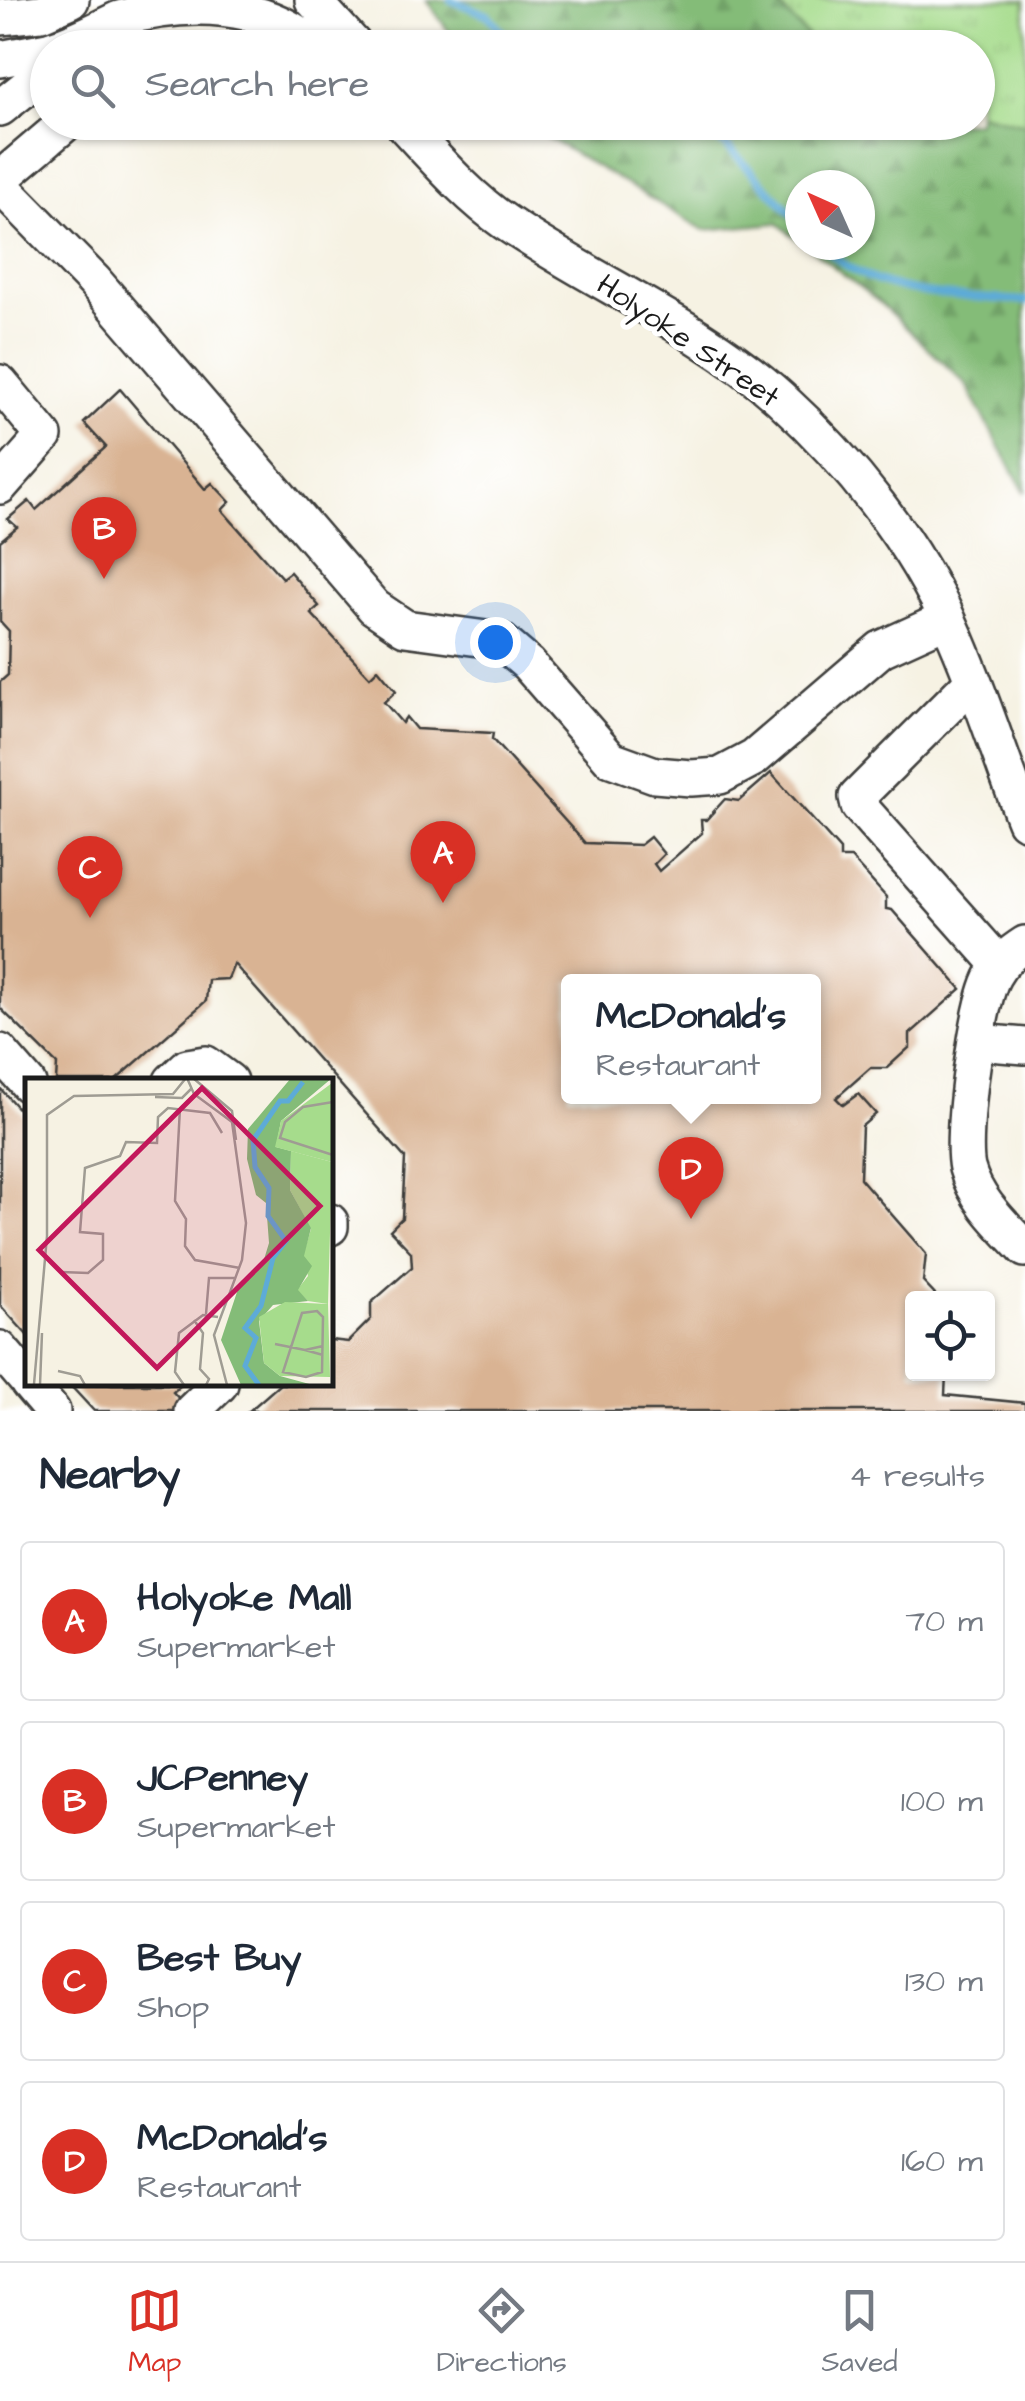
<!DOCTYPE html>
<style>
:root{--surface:#fff;--page:#f6f6f7;--text:#1f2937;--muted:#747a83;--line:#e0e1e3;--accent:#d93025}
body{margin:0;font-family:"Architects Daughter",sans-serif;background:var(--page);color:var(--text)}
.controls{position:absolute;right:30px;bottom:30px;display:grid;overflow:hidden;border-radius:10px;box-shadow:0 2px 8px #0004}
.controls button{width:90px;height:90px;display:grid;place-items:center;padding:0;border:0;border-bottom:2px solid var(--line);background:var(--surface);color:var(--text);font:50px sans-serif}
.compass{position:absolute;left:785px;top:170px;width:90px;height:90px;border-radius:50%;background:var(--surface);box-shadow:0 2px 8px #0004;rotate:315deg}
.you{position:absolute;left:495px;top:642px;width:35px;height:35px;margin:-25px;border:8px solid #fff;border-radius:50%;background:#1a73e8;box-shadow:0 0 0 15px #1a73e833}
.badge{display:grid;place-items:center;width:65px;height:65px;border-radius:50%;background:var(--accent);color:#fff;font-size:32px;font-weight:700}
.pin{position:absolute;translate:-50% -82px;filter:drop-shadow(0 2px 5px #0008)}
.pin::after{content:'';position:absolute;top:52px;width:35px;height:30px;background:inherit;clip-path:polygon(0 0,100% 0,50% 100%)}
.popup{position:absolute;left:561px;top:974px;width:260px;height:130px;box-sizing:border-box;display:grid;place-content:center;border-radius:10px;background:var(--surface);filter:drop-shadow(0 2px 8px #0005);font-size:32px;white-space:nowrap;color:var(--muted)}
.popup b{font-size:38px;color:var(--text)}
.popup::after{content:'';position:absolute;left:50%;top:100%;margin-left:-20px;border:20px solid transparent;border-top-color:var(--surface)}
.list{margin:0;padding:0;list-style:none}
h2{display:flex;justify-content:space-between;align-items:center;height:130px;margin:0;padding:0 40px;font-size:42px}
h2 small{font-size:32px;font-weight:400;color:var(--muted)}
.list li{display:grid;grid-template-columns:65px 1fr auto;gap:30px;align-items:center;box-sizing:border-box;height:160px;margin:0 20px 20px;padding:0 20px;border:2px solid var(--line);border-radius:10px}
.list b{display:block;font-size:38px;white-space:nowrap}
.list p{margin:0;font-size:32px;white-space:nowrap;color:var(--muted)}
.list em{font-size:32px;font-style:normal;color:var(--muted)}
.icon{flex:none;width:55px;height:55px;fill:none;stroke:currentColor;stroke-width:2;stroke-linecap:round;stroke-linejoin:round}
.map{position:relative;flex:none;width:1025px;height:1411px;overflow:hidden}
.search{position:absolute;background:var(--surface);box-shadow:0 2px 8px #0004;left:30px;right:30px;top:30px;height:110px;display:flex;align-items:center;gap:25px;box-sizing:border-box;padding:0 35px;border-radius:55px;color:var(--muted);font-size:38px}
.sheet{height:850px;background:var(--surface)}
nav{display:flex;justify-content:space-around;align-items:center;box-sizing:border-box;height:140px;border-top:2px solid var(--line);background:var(--surface);font-size:28px;color:var(--muted)}
nav a{display:grid;justify-items:center;gap:5px}
nav .on{color:var(--accent)}
.map>svg:first-child{display:block}
.grass{fill:url(#grass-tufts);stroke:#617c54;stroke-width:2.5}
.forest{fill:url(#forest-firs);stroke:#506c4a;stroke-width:2.5}
.lines{fill:none;stroke-linecap:round;stroke-linejoin:round}
.stream{stroke:#5dabd7;stroke-width:8}
.building{fill:#d9b393;fill-rule:evenodd}
.minor-casing{stroke:#3d3c3a;stroke-width:40}
.minor{stroke:#fff;stroke-width:35}
.labels{text-anchor:middle;dominant-baseline:central;stroke-width:10;stroke-linejoin:round;paint-order:stroke}
.street-label{font-size:30px;fill:#1c1c1c;stroke:#fff}
.inset-river{fill:none;stroke:#5dabd7;stroke-width:5}
.inset-road{fill:none;stroke:#9f9c93;stroke-width:2.5}
.view{fill:#c2185b;fill-opacity:0.15;stroke:#c2185b;stroke-width:5}
.inset-edge{fill:none;stroke:#1c1c1c;stroke-width:5}
</style>
<div class="map">
<svg width="1025" height="1411" viewBox="0 0 1025 1411">
<defs>
<pattern id="grass-tufts" width="24" height="20" patternUnits="userSpaceOnUse" patternTransform="scale(2.5)"><rect width="24" height="20" fill="#a6dc8c"/><path d="M3 7l-1-3M5 7V3M7 7l1-3M15 17l-1-3M17 17v-4M19 17l1-3" fill="none" stroke="#8ebc78"/></pattern>
<pattern id="forest-firs" width="22" height="20" patternUnits="userSpaceOnUse" patternTransform="scale(2.5)"><rect width="22" height="20" fill="#84bc78"/><path d="M5 1l3.5 6h-7zM16 11l3.5 6h-7z" fill="#71a167"/></pattern>
</defs>
<rect width="100%" height="100%" fill="#fff"/>
<filter id="ink" filterUnits="userSpaceOnUse"><feTurbulence type="fractalNoise" baseFrequency=".01" numOctaves="2"/><feDisplacementMap in="SourceGraphic" scale="20" xChannelSelector="R" yChannelSelector="G"/><feConvolveMatrix kernelMatrix="1 2 1 2 8 2 1 2 1" color-interpolation-filters="sRGB"/></filter>
<filter id="wash" filterUnits="userSpaceOnUse"><feTurbulence type="fractalNoise" baseFrequency=".0048" numOctaves="4" result="noise"/><feDisplacementMap in="SourceGraphic" scale="40" xChannelSelector="R" yChannelSelector="G"/><feGaussianBlur stdDeviation="2.25" result="paint"/><feColorMatrix in="noise" values="0 0 0 0 0 0 0 0 0 0 0 0 0 0 0 0 0 1.4 0 .05"/><feComposite in="paint" operator="in"/></filter>
<g filter="url(#wash)">
<rect width="100%" height="100%" fill="#f6f2e3"/>
<polygon class="grass" points="774,0 1025,0 1025,124 978,113 978,48 817,47"/>
<g class="forest">
<polygon points="426,0 774,0 817,47 460,47"/>
<polygon points="978,113 1025,124 1025,493 965,383 880,303 806,245 860,245 860,185 800,185 800,241 777,223 704,230 523,123 978,122"/>
</g>
<g class="lines">
<g class="stream">
<polyline points="451,0 488,15 516,48"/>
<polyline points="684,122 726,145 800,222"/>
<path d="M 822,245 C 874,300 953,295 1025,301"/>
</g>
</g>
<g id="blocks">
<g class="building">
<path d="M 120,389 L 205,489 L 212,483 L 230,502 L 222,510 L 282,578 L 290,572 L 319,606 L 311,613 L 370,677 L 378,669 L 396,691 L 384,702 L 402,723 L 406,717 L 416,729 L 493,733 L 492,739 L 585,843 L 640,845 L 650,837 L 664,854 L 654,864 L 659,871 L 702,833 L 701,820 L 706,820 L 725,799 L 739,801 L 771,773 L 840,850 L 840,858 L 851,858 L 886,897 L 886,909 L 892,910 L 961,989 L 910,1034 L 910,1047 L 887,1068 L 870,1068 L 836,1098 L 843,1105 L 858,1094 L 876,1114 L 862,1126 L 860,1178 L 926,1254 L 923,1282 L 938,1298 L 912,1298 L 912,1374 L 946,1374 L 945,1395 L 1025,1403 L 1025,1411 L 249,1411 L 280,1384 L 330,1384 L 330,1340 L 348,1342 L 371,1319 L 371,1303 L 412,1267 L 411,1252 L 390,1230 L 402,1218 L 405,1158 L 234,964 L 228,979 L 208,980 L 206,1001 L 115,1081 L 56,1081 L 57,1064 L 0,1008 L 0,682 L 8,675 L 9,631 L 0,621 L 0,541 L 17,527 L 8,519 L 29,501 L 36,510 L 106,447 L 84,423 ZM 568,982 L 814,982 L 814,1096 L 568,1096 Z"/>
<polygon points="0,1088 28,1120 28,1336 0,1305"/>
<polygon points="69,1384 182,1384 173,1392 190,1411 94,1411"/>
</g>
</g>
</g>
<g filter="url(#ink)">
<use href="#blocks" fill-opacity="0" stroke="#3d3c3a" stroke-width="2.5"/>
<g class="lines">
<defs>
<g id="minor">
<polyline points="313,0 357,48"/>
<polyline points="0,17 41,13 71,0"/>
<path d="M 54,48 C 79,40 96,30 119,19 C 186,0 263,0 317,48"/>
<polyline points="0,59 48,50"/>
<polyline points="0,108 48,70"/>
<path d="M 401,122 C 434,157 466,195 505,222 C 594,283 700,326 780,398 C 849,461 915,543 952,629 C 980,691 1000,757 1025,821"/>
<polyline points="0,179 67,122"/>
<polyline points="0,185 94,281 374,607 405,628 501,641 528,664 611,759 655,775 691,778 720,776 754,758 881,649 947,619"/>
<polyline points="0,383 44,436 0,486"/>
<polyline points="972,682 857,797 859,806 1000,965"/>
<path d="M 1025,944 C 1011,953 1001,961 993,976 C 977,1005 960,1136 967,1168 C 976,1201 1003,1225 1025,1249"/>
<polyline points="977,1042 1025,1046"/>
<polyline points="0,1052 28,1084"/>
<polyline points="172,1081 187,1067 206,1064 229,1081"/>
<polyline points="330,1222 330,1227"/>
<polyline points="0,1349 28,1382"/>
<polyline points="29,1384 52,1411"/>
<polyline points="192,1411 220,1384"/>
</g>
</defs>
<use href="#minor" class="minor-casing"/>
<use href="#minor" class="minor"/>
</g>
</g>
<g class="labels">
<g class="street-label">
<text transform="translate(688 341) rotate(34)">Holyoke Street</text>
</g>
</g>
<g transform="translate(25 1078)">
<rect width="308" height="308" fill="#f6f2e3"/>
<path d="M 266,73 L 307,84 L 303,226 L 283,223 L 272,212 L 283,198 L 278,178 L 286,151 L 265,112 Z" fill="#a6dc8c"/>
<path d="M 266,0 L 307,0 L 256,43 L 251,69 L 266,73 L 265,112 L 286,150 L 279,178 L 287,188 L 273,212 L 283,223 L 248,227 L 234,243 L 239,285 L 255,298 L 288,307 L 216,307 L 196,262 L 213,211 L 237,188 L 244,165 L 241,125 L 231,117 L 222,81 L 223,51 Z" fill="#84bc78"/>
<path d="M 307,5 L 307,84 L 250,69 L 256,43 ZM 260,224 L 303,226 L 305,299 L 255,298 L 239,285 L 234,239 Z" fill="#a6dc8c"/>
<path class="inset-river" d="M 234,307 L 220,288 L 231,260 L 220,250 L 236,228 L 248,180 L 261,163 L 243,138 L 244,110 L 230,89 L 228,62 L 255,23 L 263,23 L 278,4"/>
<path class="inset-road" d="M 162,0 L 169,16 L 207,44 L 221,145 L 217,182 L 189,257 L 202,307M 168,0 L 207,33 L 211,62M 130,19 L 157,20 L 167,10M 308,24 L 278,29 L 260,44 L 255,60 L 308,77M 155,30 L 150,123 L 161,141 L 160,168 L 170,182 L 215,190M 36,194 L 63,195 L 78,182 L 78,156 L 55,154 L 60,90 L 95,78 L 101,64 L 132,65 L 133,39 L 143,30 L 185,35 L 197,55M 292,233 L 298,239 L 297,294 L 281,299 L 258,294 L 277,235 ZM 181,236 L 184,200 L 210,200M 169,242 L 178,255 L 175,291 L 184,301 L 181,307M 250,266 L 280,272M 298,268 L 280,272 L 298,277M 33,293 L 55,298 L 60,307M 9,306 L 22,158 L 22,37 L 49,18 L 148,16 L 161,0M 15,307 L 17,255M 159,307 L 150,294 L 154,255 L 178,237 L 193,239"/>
<path class="view" d="M 177,10 L 295,128 L 132,290 L 14,172 Z"/>
<rect width="308" height="308" class="inset-edge"/>
</g>
</svg>
<div class="controls">
<button><svg class="icon" aria-label="locate" viewBox="0 0 24 24"><circle cx="12" cy="12" r="6"/><path d="M12 2v4M12 18v4M2 12h4M18 12h4"/></svg></button>
</div>
<svg class="compass" viewBox="-18 -18 36 36"><path d="M0-13l5 13h-10z" fill="#e53935"/><path d="M0 13l5-13h-10z" fill="#747a83"/></svg>
<div class="you"></div>
<div class="pin badge" style="left:443px;top:903px">A</div>
<div class="pin badge" style="left:104px;top:579px">B</div>
<div class="pin badge" style="left:90px;top:918px">C</div>
<div class="pin badge" style="left:691px;top:1219px">D</div>
<div class="popup"><b>McDonald's</b>Restaurant</div>
<div class="search"><svg class="icon" aria-label="search" viewBox="0 0 24 24"><circle cx="10" cy="10" r="6"/><path d="M15 15l6 6"/></svg>Search here</div>
</div>
<section class="sheet">
<h2>Nearby<small>4 results</small></h2>
<ul class="list">
<li><span class="badge">A</span><div><b>Holyoke Mall</b><p>Supermarket</p></div><em>70 m</em></li>
<li><span class="badge">B</span><div><b>JCPenney</b><p>Supermarket</p></div><em>100 m</em></li>
<li><span class="badge">C</span><div><b>Best Buy</b><p>Shop</p></div><em>130 m</em></li>
<li><span class="badge">D</span><div><b>McDonald's</b><p>Restaurant</p></div><em>160 m</em></li>
</ul>
</section>
<nav>
<a class="on"><svg class="icon" aria-label="map" viewBox="0 0 24 24"><path d="M3 6l6-2 6 2 6-2v14l-6 2-6-2-6 2zM9 4v14M15 6v14"/></svg>Map</a>
<a><svg class="icon" aria-label="directions" viewBox="0 0 24 24"><path d="M12 3l9 9-9 9-9-9zM9 14v-3h6M13 9l2 2-2 2"/></svg>Directions</a>
<a><svg class="icon" aria-label="saved" viewBox="0 0 24 24"><path d="M7 4h10v16l-5-4-5 4z"/></svg>Saved</a>
</nav>
